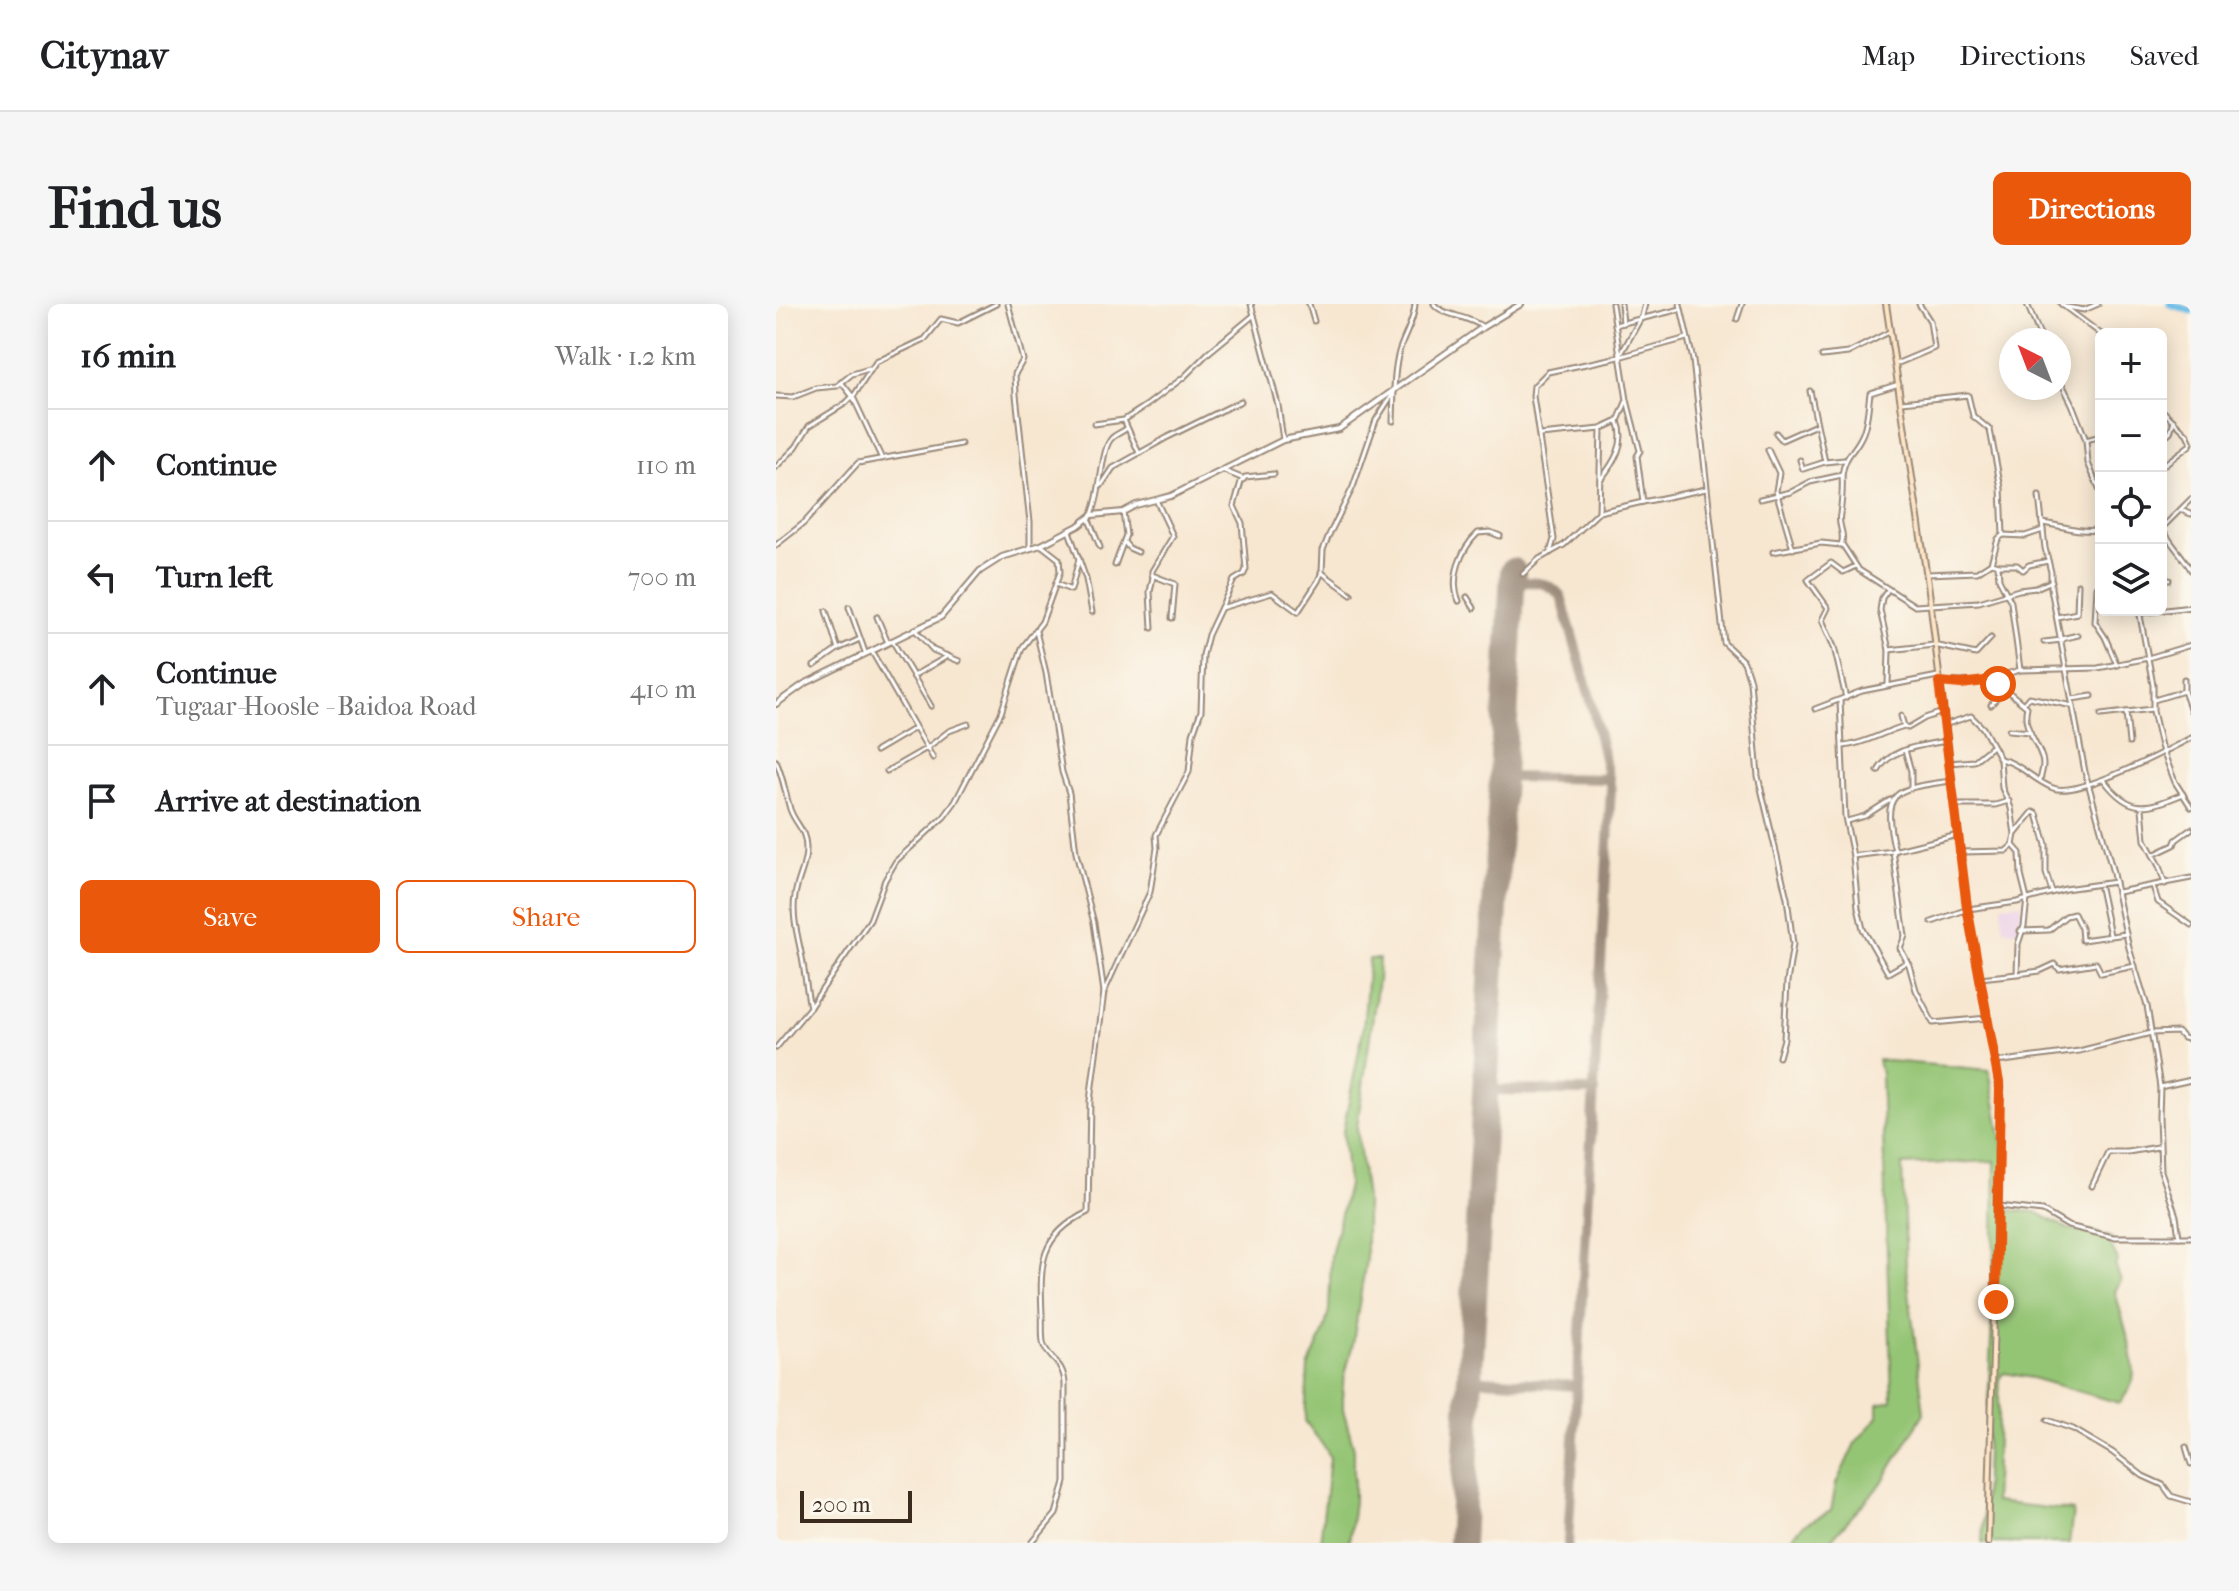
<!DOCTYPE html>
<meta charset="utf-8">
<style>
:root{--surface:#fff;--page:#f6f6f6;--text:#202124;--muted:#757577;--line:#e0e0e0;--accent:#ea580c}
body{margin:0;font-family:"IM FELL French Canon",serif;background:var(--page);color:var(--text)}
.controls{position:absolute;right:24px;top:24px;display:grid;overflow:hidden;border-radius:12px;box-shadow:0 4px 20px #0003}
.controls button{width:72px;height:72px;display:grid;place-items:center;padding:0;border:0;border-bottom:2px solid var(--line);background:var(--surface);color:var(--text);font:40px sans-serif}
.compass{position:absolute;left:1223px;top:24px;width:72px;height:72px;border-radius:50%;background:var(--surface);box-shadow:0 4px 20px #0003;rotate:318deg}
.scale{position:absolute;left:24px;bottom:20px;width:112px;box-sizing:border-box;padding-left:8px;border:4px solid #3b2a1e;border-top:0;font-size:22px;line-height:28px;white-space:nowrap;color:#3b2a1e;-webkit-text-stroke:6px #fbf7ec;paint-order:stroke}
.stop{position:absolute;width:24px;height:24px;margin:-18px;border:6px solid #ea580c;border-radius:50%;background:#fff}
.stop.end{background:#ea580c;border-color:#fff;box-shadow:0 2px 8px #0008}
.list{margin:0;padding:0;list-style:none}
h2{display:flex;justify-content:space-between;align-items:center;height:104px;margin:0;padding:0 32px;font-size:34px}
h2 small{font-size:26px;font-weight:400;color:var(--muted)}
.list li{display:grid;grid-template-columns:52px 1fr auto;gap:24px;align-items:center;box-sizing:border-box;height:112px;padding:0 32px;border-top:2px solid var(--line)}
.list b{display:block;font-size:30px;white-space:nowrap}
.list p{margin:0;font-size:26px;white-space:nowrap;color:var(--muted)}
.list em{font-size:26px;font-style:normal;color:var(--muted)}
.actions{display:flex;gap:16px;padding:24px 32px}
.actions a{flex:1;padding:18px 0;border:2px solid var(--accent);border-radius:12px;text-align:center;font-size:28px;color:var(--accent)}
.actions .main{background:var(--accent);color:#fff}
.icon{flex:none;width:44px;height:44px;fill:none;stroke:currentColor;stroke-width:2;stroke-linecap:round;stroke-linejoin:round}
.map{position:relative;flex:none;width:1415px;height:1239px;overflow:hidden;border-radius:12px}
header{display:flex;align-items:center;gap:48px;box-sizing:border-box;height:112px;padding:0 40px;background:var(--surface);border-bottom:2px solid var(--line)}
header strong{font-size:38px}
nav{display:flex;gap:44px;margin-inline-start:auto;font-size:28px}
.intro{display:flex;align-items:center;justify-content:space-between;box-sizing:border-box;height:192px;padding:0 48px}
h1{margin:0;font-size:56px}
.button{padding:20px 36px;border-radius:12px;background:var(--accent);color:#fff;font-size:28px;font-weight:700}
main{display:flex;gap:48px;padding:0 48px}
aside{flex:1;background:var(--surface);border-radius:12px;box-shadow:0 4px 20px #0003}
.map>svg:first-child{display:block}
.built{fill:#edd1e9}
.green{fill:#94c575;stroke:#68784a;stroke-width:2}
.lines{fill:none;stroke-linecap:round;stroke-linejoin:round}
.river{stroke:#6dbde8;stroke-width:7}
.taxiway{stroke:#998878;stroke-width:10}
.runway{stroke:#998878;stroke-width:26}
.minor-casing{stroke:#998878;stroke-width:7}
.tertiary-casing{stroke:#998878;stroke-width:8}
.secondary-casing{stroke:#998878;stroke-width:8}
.minor{stroke:#fff;stroke-width:3}
.tertiary{stroke:#fff;stroke-width:4}
.secondary{stroke:#fee5c5;stroke-width:4}
.route{stroke:#ea580c;stroke-width:10}
</style>
<header>
<strong>Citynav</strong>
<nav><a>Map</a><a>Directions</a><a>Saved</a></nav>
</header>
<div class="intro"><h1>Find us</h1><a class="button">Directions</a></div>
<main>
<aside>
<h2>16 min<small>Walk · 1.2 km</small></h2>
<ul class="list">
<li><svg class="icon" aria-label="ahead" viewBox="0 0 24 24"><path d="M12 20V5M6 11l6-6 6 6"/></svg><div><b>Continue</b></div><em>110 m</em></li>
<li><svg class="icon" aria-label="left" viewBox="0 0 24 24"><path d="M17 20v-9H6M10 6l-5 5 5 5"/></svg><div><b>Turn left</b></div><em>700 m</em></li>
<li><svg class="icon" aria-label="ahead" viewBox="0 0 24 24"><path d="M12 20V5M6 11l6-6 6 6"/></svg><div><b>Continue</b><p>Tugaar-Hoosle - Baidoa Road</p></div><em>410 m</em></li>
<li><svg class="icon" aria-label="arrive" viewBox="0 0 24 24"><path d="M6 21V4h12l-3 4 3 4H6"/></svg><div><b>Arrive at destination</b></div></li>
</ul>
<div class="actions"><a class="main">Save</a><a>Share</a></div>
</aside>
<div class="map">
<svg width="1415" height="1239" viewBox="0 0 1415 1239">
<rect width="100%" height="100%" fill="#fbf7ec"/>
<filter id="ink" filterUnits="userSpaceOnUse"><feTurbulence type="fractalNoise" baseFrequency=".0125" numOctaves="2"/><feDisplacementMap in="SourceGraphic" scale="16" xChannelSelector="R" yChannelSelector="G"/><feConvolveMatrix kernelMatrix="1 2 1 2 8 2 1 2 1" color-interpolation-filters="sRGB"/></filter>
<filter id="wash" filterUnits="userSpaceOnUse"><feTurbulence type="fractalNoise" baseFrequency=".006" numOctaves="4" result="noise"/><feDisplacementMap in="SourceGraphic" scale="32" xChannelSelector="R" yChannelSelector="G"/><feGaussianBlur stdDeviation="1.8" result="paint"/><feColorMatrix in="noise" values="0 0 0 0 0 0 0 0 0 0 0 0 0 0 0 0 0 1.4 0 .05"/><feComposite in="paint" operator="in"/></filter>
<g filter="url(#wash)">
<rect width="100%" height="100%" fill="#f7e7d1"/>
<polygon class="built" points="1245,599 1247,615 1244,627 1227,625 1226,601"/>
<g class="green">
<polygon points="593,655 603,655 602,676 581,824 590,895 590,956 577,1039 567,1079 567,1105 578,1145 578,1197 573,1239 544,1239 554,1154 551,1147 529,1117 532,1063 548,1027 553,1006 555,952 572,881 567,827 587,726"/>
<path d="M 1102,756 L 1213,766 L 1230,859 L 1230,906 L 1260,908 L 1292,925 L 1319,928 L 1336,934 L 1334,941 L 1342,956 L 1339,961 L 1345,977 L 1339,987 C 1344,1009 1361,1054 1357,1076 C 1355,1084 1348,1093 1344,1099 L 1256,1074 L 1228,1069 L 1224,1073 L 1218,1198 L 1297,1207 L 1293,1239 L 1206,1239 L 1217,990 L 1219,857 L 1126,861 L 1130,963 L 1148,1109 L 1105,1180 L 1052,1239 L 1011,1239 L 1027,1221 L 1055,1207 L 1060,1180 L 1079,1139 L 1102,1113 L 1102,1100 L 1116,1097 L 1105,770 Z"/>
</g>
<g class="lines">
<polyline class="river" points="1394,0 1415,7"/>
<g class="taxiway">
<path d="M 736,278 C 756,278 772,276 785,292 L 815,397 L 835,485 L 792,1239"/>
<polyline points="726,473 834,475"/>
<polyline points="709,786 819,787"/>
<polyline points="694,1075 800,1082"/>
</g>
<polyline class="runway" points="685,1239 737,267"/>
</g>
</g>
<g filter="url(#ink)">
<g class="lines">
<defs>
<g id="minor">
<polyline points="232,0 247,56 239,70 240,91 254,218 254,244"/>
<polyline points="475,0 502,101 507,136"/>
<polyline points="533,0 538,17"/>
<path d="M 658,0 C 667,12 691,11 707,23"/>
<polyline points="845,0 847,19"/>
<polyline points="904,0 917,56 948,339 968,358 974,377 982,472 1011,594 1017,640 1011,678 1008,735 1003,753"/>
<polyline points="1251,0 1266,36"/>
<polyline points="1285,0 1325,30"/>
<polyline points="1291,3 1308,6 1322,0"/>
<polyline points="961,15 966,0"/>
<polyline points="839,21 905,5"/>
<polyline points="845,50 866,12 869,0"/>
<polyline points="1046,52 1072,49 1113,28"/>
<polyline points="1120,60 1158,44 1154,17 1143,0"/>
<polyline points="1283,74 1296,100 1310,136 1312,159 1325,190"/>
<polyline points="65,78 77,93 106,155"/>
<polyline points="1034,87 1049,158"/>
<polyline points="0,92 17,93 40,84 61,82 76,70 93,65"/>
<polyline points="1126,98 1192,91 1197,112 1214,126 1225,184 1227,231 1222,235 1215,259 1201,268 1151,270"/>
<polyline points="1385,105 1411,130 1415,139"/>
<polyline points="348,116 363,149"/>
<path d="M 617,117 C 618,95 617,69 623,48 C 628,31 638,18 639,0"/>
<polyline points="318,120 348,116 371,101 408,73 432,49 478,11"/>
<polyline points="1000,129 1006,136 1040,121"/>
<polyline points="764,131 825,125 842,117 850,98"/>
<polyline points="1310,136 1325,132"/>
<polyline points="1385,136 1394,128 1398,117"/>
<polyline points="992,146 1003,169 1000,187 1017,245"/>
<polyline points="1024,156 1027,165 1049,158 1068,156"/>
<polyline points="0,163 20,143 33,122 70,99 79,90 100,58 149,35 165,15 182,19 220,0"/>
<polyline points="1385,163 1414,141"/>
<polyline points="446,166 468,175"/>
<path d="M 824,176 C 838,159 851,139 842,117"/>
<polyline points="325,182 337,164 392,133 465,97"/>
<polyline points="1263,192 1269,244 1275,268 1275,284 1309,468 1336,565 1353,644 1371,702 1384,783 1383,813 1385,867 1400,912 1403,933"/>
<path d="M 984,195 L 1015,188 L 1034,178 L 1066,171 C 1069,149 1080,147 1087,129 C 1092,116 1092,103 1094,89 L 1123,80"/>
<polyline points="381,198 397,232 376,267 376,271 399,280 396,314"/>
<polyline points="867,198 930,185"/>
<polyline points="1405,206 1415,210"/>
<polyline points="823,208 825,125"/>
<path d="M 1266,219 C 1285,221 1306,230 1325,225"/>
<path d="M 1385,222 C 1393,239 1406,250 1415,266"/>
<polyline points="1385,225 1415,195"/>
<polyline points="293,227 310,275 316,308"/>
<polyline points="1227,231 1249,232 1267,226"/>
<polyline points="348,238 353,244 362,248"/>
<polyline points="1066,240 1083,266 1139,302 1203,298 1243,286 1260,284 1276,277"/>
<polyline points="0,241 28,219 82,159 185,140"/>
<path d="M 324,243 L 313,216 C 326,195 324,147 335,135 C 339,130 347,128 351,124"/>
<path d="M 997,248 L 1045,239 L 1065,241 C 1070,229 1061,222 1064,210 C 1066,196 1067,185 1066,171"/>
<polyline points="774,249 778,235 757,92 758,82 772,68 843,53 911,34"/>
<polyline points="1215,259 1222,261 1223,275 1235,298 1244,366"/>
<polyline points="339,261 350,231 347,208"/>
<polyline points="1222,261 1241,261 1247,266 1253,261 1272,257"/>
<polyline points="545,268 575,290"/>
<polyline points="747,270 763,255 788,241 823,208 867,198 861,152 864,147 851,96 836,0"/>
<polyline points="1385,275 1393,276"/>
<polyline points="280,280 295,286 303,255"/>
<polyline points="1325,282 1321,283 1319,318 1329,333 1341,361"/>
<polyline points="1111,287 1106,294 1104,306 1113,346 1112,381"/>
<polyline points="691,293 698,304"/>
<path d="M 683,297 C 673,275 685,245 702,229 L 714,228 L 724,232"/>
<polyline points="73,303 89,348"/>
<polyline points="445,304 496,289 522,308 542,277 546,268 547,246 553,231 577,183 600,116 618,88"/>
<polyline points="1363,306 1377,381 1377,407 1385,442 1399,478 1415,503"/>
<polyline points="50,307 62,345"/>
<polyline points="1365,309 1415,303"/>
<polyline points="101,313 112,339"/>
<polyline points="1281,313 1301,309 1302,280"/>
<polyline points="376,324 374,288 377,273"/>
<polyline points="140,327 157,346 183,357"/>
<polyline points="1285,335 1302,331"/>
<polyline points="117,338 155,402"/>
<polyline points="1268,338 1286,336"/>
<polyline points="1113,346 1158,341 1200,350 1215,334"/>
<polyline points="96,348 157,454"/>
<polyline points="38,362 62,345 84,335"/>
<polyline points="137,372 172,352"/>
<polyline points="1408,375 1408,387"/>
<path d="M 1219,377 L 1251,403 C 1246,422 1259,434 1265,451 C 1269,459 1266,468 1264,476"/>
<polyline points="1163,378 1203,378 1244,366 1322,364 1372,354 1415,341"/>
<polyline points="1070,394 1058,343 1046,316 1052,304 1032,276 1055,259 1067,268 1080,262"/>
<polyline points="1296,395 1316,392"/>
<polyline points="1064,396 1069,513 1077,552 1082,604 1087,625 1112,669 1131,658"/>
<polyline points="1378,396 1408,387 1415,407"/>
<polyline points="1248,399 1253,393 1297,402"/>
<polyline points="1215,401 1228,385"/>
<polyline points="1039,405 1086,387 1162,372"/>
<polyline points="1350,408 1353,439"/>
<polyline points="1325,411 1376,405"/>
<polyline points="1125,412 1128,422"/>
<polyline points="1168,421 1195,412 1207,424 1224,455 1226,484 1235,504 1239,530 1237,541 1230,547 1185,548"/>
<polyline points="1233,426 1254,428"/>
<path d="M 1068,442 C 1089,440 1107,428 1128,422 L 1132,424 L 1149,414 L 1167,408"/>
<polyline points="1129,446 1135,467 1135,484"/>
<polyline points="100,447 139,424"/>
<path d="M 1224,455 C 1244,459 1258,477 1277,484 C 1303,494 1389,447 1415,434"/>
<path d="M 0,457 C 7,473 9,488 14,505 C 19,520 30,525 30,544 C 31,561 21,575 19,592 C 15,617 25,641 28,666 C 30,678 31,690 34,703"/>
<polyline points="1173,459 1198,457 1215,443"/>
<polyline points="111,467 151,444 173,427 192,420"/>
<path d="M 1102,467 C 1115,443 1146,442 1170,437"/>
<path d="M 1328,476 C 1354,511 1371,505 1407,490"/>
<polyline points="1178,501 1219,501 1233,497"/>
<polyline points="1366,505 1369,536 1383,562 1389,580"/>
<polyline points="1071,517 1089,512 1114,496"/>
<polyline points="1240,529 1257,508 1261,510 1270,541 1270,569 1276,588"/>
<polyline points="1117,547 1129,632 1124,644 1133,661 1140,686 1157,719 1212,714"/>
<path d="M 1119,547 C 1104,485 1119,485 1175,477"/>
<polyline points="1377,551 1398,541 1400,536 1415,525"/>
<polyline points="1077,552 1117,547 1182,531"/>
<polyline points="1377,582 1382,598 1415,621"/>
<polyline points="1324,584 1334,631"/>
<polyline points="1342,588 1415,574"/>
<polyline points="1156,618 1192,605 1241,598 1289,585 1339,578"/>
<polyline points="1244,627 1273,626 1290,612 1298,610 1305,624 1306,636 1350,630"/>
<polyline points="1242,670 1264,667 1279,660 1283,665 1320,659 1325,669 1359,662"/>
<polyline points="1204,674 1241,670 1242,640 1248,622 1251,595 1245,571 1244,549 1237,541"/>
<polyline points="328,688 374,588 381,544 380,531 413,468 417,430 425,407 427,351 432,331 458,276 468,270 470,265 466,219 458,202 465,178 469,173 498,170"/>
<polyline points="0,744 34,703 94,616 109,576 120,557 168,513 179,498 225,409 246,344 266,318 284,268 283,255 265,241"/>
<polyline points="1220,758 1303,747 1375,729 1402,728 1407,734 1415,736"/>
<polyline points="1384,783 1415,776"/>
<polyline points="1316,882 1332,848 1352,848 1382,843"/>
<polyline points="1223,902 1267,907 1292,922 1337,933 1415,933"/>
<polyline points="1271,1116 1297,1125 1336,1148 1367,1172 1387,1181 1395,1192 1415,1198"/>
<polyline points="1410,1143 1415,1160"/>
<path d="M 256,1239 L 280,1210 L 289,1178 L 289,1079 C 287,1058 276,1058 268,1042 C 265,1034 267,1020 266,1011 C 264,961 262,932 312,908 L 314,797 L 328,688 L 318,619 L 300,549 L 293,489 L 286,468 L 270,369 L 260,327"/>
</g>
<polyline id="tertiary" points="0,400 28,380 165,313 204,267 226,253 265,241 302,222 316,211 347,208 360,201 395,192 507,136 563,125 707,23 745,0"/>
<polyline id="secondary" points="1110,0 1153,287 1191,603 1224,784 1212,1239"/>
</defs>
<use href="#minor" class="minor-casing"/>
<use href="#tertiary" class="tertiary-casing"/>
<use href="#secondary" class="secondary-casing"/>
<use href="#minor" class="minor"/>
<use href="#tertiary" class="tertiary"/>
<use href="#secondary" class="secondary"/>
</g>
</g>
<g class="lines" filter="url(#ink)">
<polyline class="route" points="1220,998 1224,784 1191,603 1163,378 1185,380 1217,376 1222,380"/>
</g>
</svg>
<div class="controls">
<button>+</button>
<button>−</button>
<button><svg class="icon" aria-label="locate" viewBox="0 0 24 24"><circle cx="12" cy="12" r="6"/><path d="M12 2v4M12 18v4M2 12h4M18 12h4"/></svg></button>
<button><svg class="icon" aria-label="layers" viewBox="0 0 24 24"><path d="M12 4l9 5-9 5-9-5zM3 14l9 5 9-5"/></svg></button>
</div>
<svg class="compass" viewBox="-18 -18 36 36"><path d="M0-13l5 13h-10z" fill="#e53935"/><path d="M0 13l5-13h-10z" fill="#757577"/></svg>
<div class="scale">200 m</div>
<div class="stop" style="left:1222px;top:380px"></div>
<div class="stop end" style="left:1220px;top:998px"></div>
</div>
</main>
